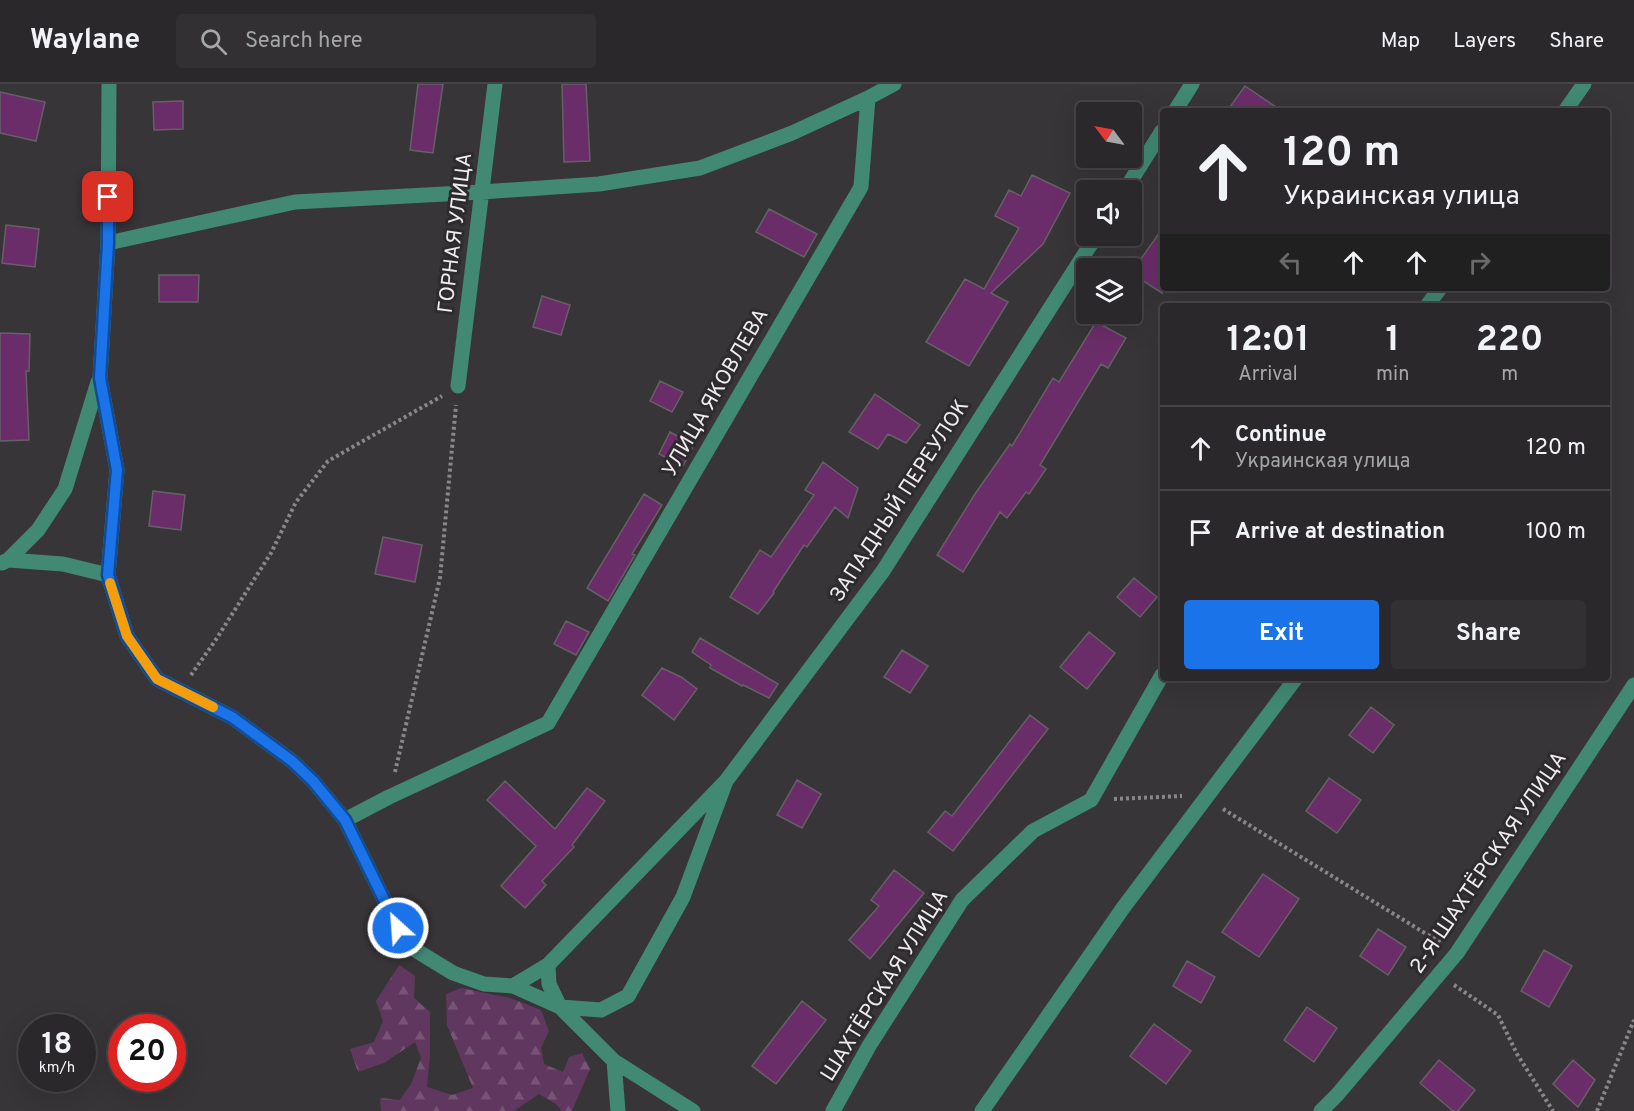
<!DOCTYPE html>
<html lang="en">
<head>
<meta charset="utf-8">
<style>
	:root { --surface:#2a282a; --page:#323032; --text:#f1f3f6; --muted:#a5a6a8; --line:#464447; --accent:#1a73e8 }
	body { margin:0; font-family:Overpass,sans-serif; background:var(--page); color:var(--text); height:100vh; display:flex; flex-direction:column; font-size:22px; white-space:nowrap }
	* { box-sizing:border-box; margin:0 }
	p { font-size:20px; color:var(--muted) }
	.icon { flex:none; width:33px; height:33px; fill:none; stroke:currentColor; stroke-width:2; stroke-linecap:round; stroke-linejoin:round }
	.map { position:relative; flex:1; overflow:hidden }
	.side { position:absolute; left:1160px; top:219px; width:450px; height:378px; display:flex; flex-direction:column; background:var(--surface); border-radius:6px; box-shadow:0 6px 24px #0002,0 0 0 2px var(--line) }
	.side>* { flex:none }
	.hud { position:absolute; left:1160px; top:24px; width:450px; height:183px; border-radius:6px; box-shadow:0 6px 24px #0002,0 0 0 2px var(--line); background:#2a282a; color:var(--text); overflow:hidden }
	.needle { width:39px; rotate:302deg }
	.buttons { position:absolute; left:1076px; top:18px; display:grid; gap:12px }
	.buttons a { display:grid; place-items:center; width:66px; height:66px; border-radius:6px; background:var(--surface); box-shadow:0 6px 24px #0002,0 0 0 2px var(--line); font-size:30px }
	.speed { position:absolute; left:18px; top:930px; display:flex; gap:12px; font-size:30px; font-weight:700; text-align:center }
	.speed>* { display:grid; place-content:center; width:78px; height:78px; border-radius:50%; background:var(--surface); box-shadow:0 6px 24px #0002,0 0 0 2px var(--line); line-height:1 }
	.speed small { font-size:15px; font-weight:400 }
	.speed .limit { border:9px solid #d22; background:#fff; color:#111 }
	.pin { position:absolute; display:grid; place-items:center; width:51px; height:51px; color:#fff; margin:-26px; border-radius:12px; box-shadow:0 3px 9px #0006 }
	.me { position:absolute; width:66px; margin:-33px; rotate:334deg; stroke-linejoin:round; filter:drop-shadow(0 0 4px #0008) }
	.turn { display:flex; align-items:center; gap:21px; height:126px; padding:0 24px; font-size:27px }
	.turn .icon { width:78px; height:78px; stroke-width:2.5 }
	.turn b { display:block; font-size:42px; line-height:51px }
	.lanes { display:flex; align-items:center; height:57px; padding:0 24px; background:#0003; justify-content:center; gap:30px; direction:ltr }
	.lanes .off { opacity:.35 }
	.eta { display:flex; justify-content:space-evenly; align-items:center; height:102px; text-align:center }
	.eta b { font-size:36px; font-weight:700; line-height:42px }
	.cta { display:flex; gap:12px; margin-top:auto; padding:12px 24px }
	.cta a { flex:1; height:69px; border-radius:6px; background:var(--accent); color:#fff; font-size:24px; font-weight:700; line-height:69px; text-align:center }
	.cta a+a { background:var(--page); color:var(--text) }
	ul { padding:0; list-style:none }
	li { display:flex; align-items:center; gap:18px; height:84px; padding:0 24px; border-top:2px solid var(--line) }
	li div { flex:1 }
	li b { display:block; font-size:22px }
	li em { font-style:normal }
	header { display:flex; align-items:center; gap:36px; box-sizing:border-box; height:84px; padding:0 30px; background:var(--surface); border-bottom:2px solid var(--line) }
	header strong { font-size:28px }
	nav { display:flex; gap:33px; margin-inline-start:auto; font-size:21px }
	.search { width:420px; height:54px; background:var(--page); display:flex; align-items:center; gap:15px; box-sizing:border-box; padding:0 21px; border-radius:6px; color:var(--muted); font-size:22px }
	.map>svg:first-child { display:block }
	.forest { fill:url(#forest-firs) }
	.building { fill:#6b2d69; stroke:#646164; stroke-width:1.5 }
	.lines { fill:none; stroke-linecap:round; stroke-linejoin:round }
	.path { stroke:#8a8789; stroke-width:4; stroke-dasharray:3 3; stroke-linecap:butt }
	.minor { stroke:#418972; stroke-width:15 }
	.route-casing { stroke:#114b97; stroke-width:15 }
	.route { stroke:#1a73e8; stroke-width:10 }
	.slow { stroke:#f59e0b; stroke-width:10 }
	.labels { text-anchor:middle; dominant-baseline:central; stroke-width:6; stroke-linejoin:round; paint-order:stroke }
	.street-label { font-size:21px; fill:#efecee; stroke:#2e2b2e }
</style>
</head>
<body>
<header>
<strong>Waylane</strong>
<div class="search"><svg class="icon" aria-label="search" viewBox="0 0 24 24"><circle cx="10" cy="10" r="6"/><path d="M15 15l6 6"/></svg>Search here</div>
<nav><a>Map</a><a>Layers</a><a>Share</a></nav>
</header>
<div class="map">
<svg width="1634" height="1027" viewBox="0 0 1634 1027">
	<defs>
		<pattern id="forest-firs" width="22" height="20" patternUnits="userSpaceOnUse" patternTransform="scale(1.5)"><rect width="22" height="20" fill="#60375e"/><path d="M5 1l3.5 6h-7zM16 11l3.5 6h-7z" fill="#775475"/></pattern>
	</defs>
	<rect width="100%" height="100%" fill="#383538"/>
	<!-- forest -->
	<path class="forest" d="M399,881l16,11 -1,22 16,14v43l-3,32 25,8 21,-7 -26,-63 -1,-31 15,-6 49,10 31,12 8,21 -8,17 3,16 19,8 6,-15 13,-4 8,16 -18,42h-10l-6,-7 -17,-10 -25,17h-133l-1,-13 20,2 11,-16 10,-26 -6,-16 -31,21 -26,9 -8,-23 24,-7 9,-21 -7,-20z"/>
	<!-- building -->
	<path class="building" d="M418,0h25l-10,69 -23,-3z
		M562,0h24l4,77 -26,1z
		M1245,2l37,25h-55z
		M0,8l45,10 -9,39 -36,-8z
		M183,17v28l-29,1 -1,-28z
		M1032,91l38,18 -27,51 -52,49 17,9 -39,64 -43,-24 39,-63 19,10 35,-61 -24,-12 14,-26 12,6z
		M769,125l48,25 -13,23 -48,-25z
		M6,141l33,4 -4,38 -33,-4z
		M1162,145v64l-31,-20z
		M159,191h40l-1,27h-39z
		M542,212l28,9 -9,30 -28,-8z
		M1096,238l30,16 -18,30 -7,-4 -61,101 6,4 -17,25 -3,-2 -19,26 -7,-6 -37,60 -26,-17 38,-61 35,-50 2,2 41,-68 6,4z
		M0,249l30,1 -1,37h-3l3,69 -29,1z
		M660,297l23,11 -11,20 -22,-11z
		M875,310l45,31 -14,18 -18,-9 -10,15 -29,-17z
		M670,348l24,13 -11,21 -24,-12z
		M823,378l35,26 -10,30 -13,-11 -28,40 -3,-2 -31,47 1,1 -16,21 -28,-17 30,-47 11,7 43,-62 -9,-5z
		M153,407l32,4 -4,35 -32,-4z
		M644,410l18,11 -30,49 3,1 -27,46 -21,-13z
		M383,453l39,8 -7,37 -40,-8z
		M1134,494l23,19 -17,20 -23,-20z
		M566,537l23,11 -13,23 -22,-11z
		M1089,548l26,21 -28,36 -27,-22z
		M700,554l78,46 -9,14 -26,-13 -1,1 -32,-18 1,-3 -19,-13z
		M902,566l26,16 -18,27 -26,-16z
		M662,584l19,9 16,12 -23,31 -32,-25z
		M1371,623l23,18 -21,28 -24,-18z
		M1030,631l18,14 -95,122 -25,-19 17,-21 7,5z
		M1329,694l32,22 -24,33 -31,-22z
		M797,696l24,14 -19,34 -25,-13z
		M505,697l50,48 32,-41 18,13 -33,44 2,2 -32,34 4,4 -21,23 -24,-22 35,-40 -49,-46z
		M894,786l30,23 -54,66 -21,-19 30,-34 -8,-6z
		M1263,790l36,25 -40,58 -37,-25z
		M1378,845l28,18 -18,28 -28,-19z
		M1544,866l28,16 -23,41 -28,-16z
		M1187,877l28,16 -14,26 -28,-17z
		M802,917l24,19 -50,64 -24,-18z
		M1307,923l30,21 -23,34 -30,-22z
		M1154,940l37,27 -25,33 -36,-28z
		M1439,976l36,30 -17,21h-5l-33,-28z
		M1573,976l22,20 -17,27 -25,-23z"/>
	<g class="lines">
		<!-- path -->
		<path class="path" d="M191,591l24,-34 56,-88 25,-51 32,-41 114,-65
			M395,688l45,-194 16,-173
			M1114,715l68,-3
			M1223,725l218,134
			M1454,901l44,30 19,39 36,57
			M1597,1027l37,-91"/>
		<!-- minor -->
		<path class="minor" d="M109,0l-1,159 -8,135 17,92 -9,105 19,61 30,43 75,38 60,44 21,20 32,39 53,108 19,23 36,22 31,11 29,2 47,21 54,54 4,50
			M1175,27l17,-27
			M1565,27l19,-27
			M1125,106l37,-59
			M108,159l187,-41 187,-10 117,-8 101,-16 92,-35 76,-35
			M1427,222l13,-18
			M458,302l37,-302
			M8,476l30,-30 27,-41 33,-107
			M2,479l6,-3 55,4 45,11
			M726,697l-43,116 -55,99 -27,14 -41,-3 -11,-23 -1,-19 178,-184 157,-210 213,-335
			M345,736l44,-23 159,-74 313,-536 7,-89 26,-14
			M513,902l35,-21
			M614,977l79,50
			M833,1027l36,-65 93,-146 71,-69 58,-31 71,-125
			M982,1027l141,-203 173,-230
			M1321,1027l16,-16 120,-142 177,-268"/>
	</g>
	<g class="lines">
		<defs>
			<path id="route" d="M108,113v46l-8,135 17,92 -9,105 19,61 30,43 75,38 60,44 21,20 32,39 53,108"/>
		</defs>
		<!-- route casing -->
		<use href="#route" class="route-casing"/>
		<!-- route -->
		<use href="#route" class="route"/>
		<!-- slow -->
		<path class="slow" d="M110,499l17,53 30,43 56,28"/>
	</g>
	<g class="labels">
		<!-- street labels -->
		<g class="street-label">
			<text transform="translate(456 149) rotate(-83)">ГОРНАЯ УЛИЦА</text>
			<text transform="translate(716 309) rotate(-60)">УЛИЦА ЯКОВЛЕВА</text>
			<text transform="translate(900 417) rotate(-57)">ЗАПАДНЫЙ ПЕРЕУЛОК</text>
			<text transform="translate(1489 779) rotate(-56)">2-Я ШАХТЁРСКАЯ УЛИЦА</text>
			<text transform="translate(885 902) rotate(-58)">ШАХТЁРСКАЯ УЛИЦА</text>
		</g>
	</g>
</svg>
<div class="buttons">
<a><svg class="needle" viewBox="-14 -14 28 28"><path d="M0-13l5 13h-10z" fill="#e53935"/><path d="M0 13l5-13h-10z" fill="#a5a6a8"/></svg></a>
<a><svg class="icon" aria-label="sound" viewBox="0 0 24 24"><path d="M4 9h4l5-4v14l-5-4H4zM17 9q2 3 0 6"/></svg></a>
<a><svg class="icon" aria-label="layers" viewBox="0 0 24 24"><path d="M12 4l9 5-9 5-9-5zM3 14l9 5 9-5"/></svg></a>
</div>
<div class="speed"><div>18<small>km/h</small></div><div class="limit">20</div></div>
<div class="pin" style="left:108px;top:113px;background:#d93025"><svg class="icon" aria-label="arrive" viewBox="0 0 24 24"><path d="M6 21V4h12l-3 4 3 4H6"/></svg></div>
<svg class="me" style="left:398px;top:844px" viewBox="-20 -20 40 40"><circle r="17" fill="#1a73e8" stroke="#fff" stroke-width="3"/><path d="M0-11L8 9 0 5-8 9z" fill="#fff"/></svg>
<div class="hud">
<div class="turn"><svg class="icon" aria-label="ahead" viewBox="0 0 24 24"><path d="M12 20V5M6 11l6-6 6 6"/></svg><div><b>120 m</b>Украинская улица</div></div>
<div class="lanes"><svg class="icon off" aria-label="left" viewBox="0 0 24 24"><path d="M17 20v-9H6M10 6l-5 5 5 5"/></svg><svg class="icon" aria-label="ahead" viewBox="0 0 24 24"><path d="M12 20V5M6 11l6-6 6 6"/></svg><svg class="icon" aria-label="ahead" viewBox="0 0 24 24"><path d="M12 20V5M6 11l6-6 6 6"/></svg><svg class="icon off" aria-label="right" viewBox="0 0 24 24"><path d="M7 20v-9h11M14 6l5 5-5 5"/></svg></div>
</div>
<section class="side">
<div class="eta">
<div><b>12:01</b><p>Arrival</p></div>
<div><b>1</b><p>min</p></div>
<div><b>220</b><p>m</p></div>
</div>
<ul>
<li><svg class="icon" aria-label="ahead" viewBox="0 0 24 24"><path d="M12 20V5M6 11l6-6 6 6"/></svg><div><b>Continue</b><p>Украинская улица</p></div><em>120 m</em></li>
<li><svg class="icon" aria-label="arrive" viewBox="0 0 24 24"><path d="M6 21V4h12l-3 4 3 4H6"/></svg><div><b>Arrive at destination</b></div><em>100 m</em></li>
</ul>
<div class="cta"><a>Exit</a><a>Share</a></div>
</section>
</div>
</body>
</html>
